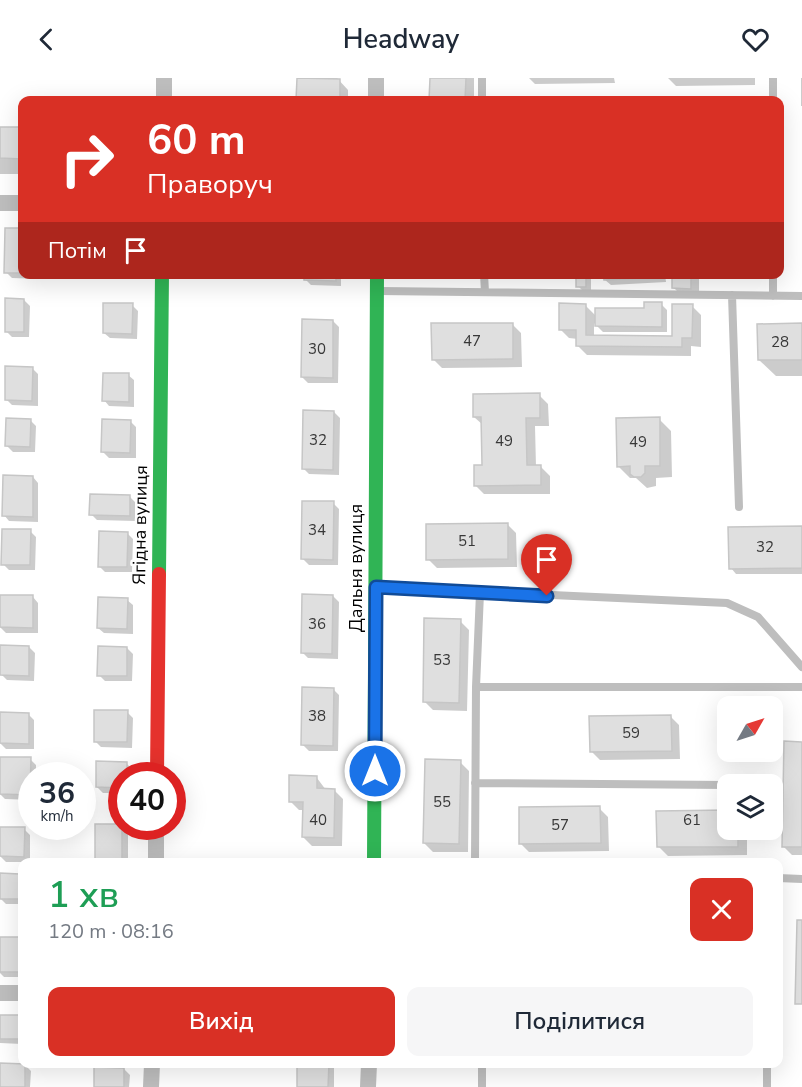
<!DOCTYPE html>
<html lang="uk">
<head>
<meta charset="utf-8">
<style>
	:root { --surface:#fff; --page:#f6f6f7; --text:#1f2937; --muted:#747a83; --accent:#d93025 }
	body { margin:0; font-family:"Nunito Sans",sans-serif; background:var(--page); color:var(--text); height:100vh; display:flex; flex-direction:column; font-size:22px; white-space:nowrap }
	* { box-sizing:border-box; margin:0 }
	p { font-size:20px; color:var(--muted) }
	.icon { flex:none; width:33px; height:33px; fill:none; stroke:currentColor; stroke-width:2; stroke-linecap:round; stroke-linejoin:round }
	.map { position:relative; flex:1; overflow:hidden }
	.drawer { position:absolute; left:18px; top:780px; width:765px; height:210px; display:flex; flex-direction:column; background:var(--surface); border-radius:12px; box-shadow:0 6px 24px #0002 }
	.drawer>* { flex:none }
	.guide { position:absolute; left:18px; top:18px; width:766px; height:183px; border-radius:12px; box-shadow:0 6px 24px #0002; background:#d93025; color:#fff; overflow:hidden }
	.needle { width:39px; rotate:51deg }
	.controls { position:absolute; left:717px; top:618px; display:grid; gap:12px }
	.controls a { display:grid; place-items:center; width:66px; height:66px; border-radius:12px; background:var(--surface); box-shadow:0 6px 24px #0002; font-size:30px }
	.speed { position:absolute; left:18px; top:684px; display:flex; gap:12px; font-size:30px; font-weight:700; text-align:center }
	.speed>* { display:grid; place-content:center; width:78px; height:78px; border-radius:50%; background:var(--surface); box-shadow:0 6px 24px #0002; line-height:1 }
	.speed small { font-size:15px; font-weight:400 }
	.speed .limit { border:9px solid #d22; background:#fff; color:#111 }
	.pin { position:absolute; display:grid; place-items:center; width:51px; height:51px; color:#fff; margin:-62px -26px; border-radius:50% 50% 50% 0; rotate:-45deg; box-shadow:0 0 6px #0007 }
	.pin .icon { rotate:45deg }
	.me { position:absolute; width:66px; margin:-33px; rotate:0deg; stroke-linejoin:round; filter:drop-shadow(0 0 4px #0008) }
	.turn { display:flex; align-items:center; gap:21px; height:126px; padding:0 30px; font-size:27px }
	.turn .icon { width:78px; height:78px; stroke-width:2.5 }
	.turn b { display:block; font-size:42px; line-height:51px }
	.then { display:flex; align-items:center; height:57px; padding:0 30px; background:#0003; gap:12px; font-size:22px }
	.round { display:grid; place-items:center; flex:none; width:63px; height:63px; border-radius:12px; background:var(--page) }
	.summary { display:flex; align-items:center; justify-content:space-between; height:102px; padding:0 30px }
	h1 { font-size:36px; font-weight:600; line-height:45px; color:#1e9e55 }
	.button { display:flex; gap:12px; margin-top:auto; padding:12px 30px }
	.button a { flex:1; height:69px; border-radius:12px; background:var(--accent); color:#fff; font-size:24px; font-weight:600; line-height:69px; text-align:center }
	.button a+a { background:var(--page); color:var(--text) }
	header { display:flex; justify-content:space-between; align-items:center; height:78px; padding:0 30px; background:var(--surface); font-size:27px; font-weight:600 }
	.map>svg:first-child { display:block }
	.shadow { fill:#0003 }
	.building { fill:#dfdfdf; stroke:#c6c6c6; stroke-width:1.5 }
	.lines { fill:none; stroke-linecap:round; stroke-linejoin:round }
	.lane { stroke:#bebebe; stroke-width:8 }
	.street { stroke:#bebebe; stroke-width:16 }
	.fast { stroke:#30b455; stroke-width:14 }
	.jam { stroke:#e5322d; stroke-width:14 }
	.route-casing { stroke:#114b97; stroke-width:15 }
	.route { stroke:#1a73e8; stroke-width:10 }
	.labels { text-anchor:middle; dominant-baseline:central; stroke-width:5; stroke-linejoin:round; paint-order:stroke }
	.number-label { font-size:15px; fill:#383838 }
	.street-label { font-size:18px; fill:#000; stroke:#fff }
</style>
</head>
<body>
<header><svg class="icon" aria-label="back" viewBox="0 0 24 24"><path d="M15 5l-7 7 7 7"/></svg>Headway<svg class="icon" aria-label="heart" viewBox="0 0 24 24"><path d="M12 20l-8-8c-3-5 5-10 8-4 3-6 11-1 8 4z"/></svg></header>
<div class="map">
<svg width="802" height="1009" viewBox="0 0 802 1009">
	<rect width="100%" height="100%" fill="#fff"/>
	<!-- shadow -->
	<path class="shadow" d="M298,0h39l11,12v10h-50z
		M431,0h43v22h-44z
		M529,0h85l1,5 -80,1z
		M668,0h87v7l-79,1z
		M801,0h1v28h-1z
		M0,50l22,1v45h-22z
		M7,151l15,1v44h19v5l-29,-1 -6,-6z
		M305,196h36v12l-30,-1 -6,-6z
		M591,196v18h-7l-6,-6v-5l-9,-6z
		M605,196h60l1,8 -55,3 -6,-5z
		M674,196h25v23h-16l-9,-9z
		M24,222l6,6 -1,31h-17l-6,-6z
		M661,226l6,6v22h-64l-9,-9v14l79,1 19,-32 9,9v32l-10,-1v10l-104,-1 -9,-9v-7l-9,-1 -9,-9 25,-24 12,12 48,-7z
		M132,227l6,6 -1,28 -27,-1 -6,-5z
		M333,243l6,6 -1,56h-30l-6,-6z
		M512,246l9,9 1,34 -80,1 -9,-9z
		M802,247v51h-26l-17,-16z
		M32,290l6,6v32l-26,-1 -6,-6z
		M128,297l6,5v27l-25,-1 -5,-6z
		M539,317l9,9 1,22h-14l1,41h5l9,9v18h-66l-9,-9 8,-19v-41l-9,-8z
		M334,334l6,6 -1,57 -30,-1 -6,-6z
		M659,341l12,12 1,46 -16,1v8l-9,2 -11,-10h-6l-12,-12z
		M30,342l6,6 -1,26h-22l-6,-6z
		M130,343l6,6v31h-27l-6,-6z
		M33,399l5,6v39l-29,-1 -5,-6z
		M129,418l6,6v19l-38,-1 -6,-6z
		M333,425l6,6 -1,56h-29l-6,-6z
		M507,446l9,9 1,34 -80,1 -9,-9z
		M802,449v47h-66l-5,-6z
		M30,453l6,6 -1,33h-26l-6,-6z
		M127,455l6,6 -1,33h-27l-6,-6z
		M333,518l6,6 -1,57 -30,-1 -6,-6z
		M33,519l5,6v30h-32l-6,-6z
		M127,522l6,5v29l-29,-1 -6,-5z
		M460,543l9,9 -2,81 -34,-1 -9,-9z
		M29,569l6,6 -1,28 -27,-1 -6,-6z
		M127,570l6,6 -1,27h-27l-6,-6z
		M333,611l6,6 -1,56h-29l-6,-6z
		M127,634l6,6 -1,30 -31,-1 -6,-6z
		M28,636l6,6v29h-28l-6,-6z
		M670,638l9,9 1,34 -80,1 -9,-9z
		M802,665v112h-10l-9,-9z
		M0,680l30,1 6,6v11h-4v24l-27,-1 -5,-5z
		M460,684l9,9 -1,81h-35l-9,-9z
		M126,685l6,6v7h-10v17h-19l-6,-6z
		M317,700l9,12h8l9,9 -1,47h-30l-9,-9 1,-27h-5l-9,-9z
		M599,730l9,9 1,34 -80,1 -9,-9z
		M122,748l6,6v30h-28l-4,-3z
		M24,751l6,6v27h-24l-6,-6z
		M728,752h19v25l-79,1 -9,-9z
		M19,797l3,4v25h-16l-6,-6z
		M0,860l22,1v38h-18l-4,-4z
		M0,938l22,1v27l-22,-1z
		M299,986h32l3,3v20h-36z
		M0,987h25l6,6 -1,16h-30z
		M124,991l6,6 -1,12h-34z"/>
	<!-- building -->
	<path class="building" d="M297,0l43,1v21h-44z
		M430,0h36l-1,22h-36z
		M0,49h22v32l-22,-1z
		M5,150h17v45h-18z
		M304,196h32v7l-32,-1z
		M567,196h19v13h-10v-11z
		M603,196h57v3l-56,3z
		M672,196h19v15l-19,-1z
		M5,220l19,1v33h-19z
		M644,224h18v25l-67,-1v-18h49z
		M103,225h30l-1,31 -29,-1z
		M559,225l27,1v31l86,1v-32h21l-1,34h-10v9l-106,-1v-16h-17z
		M302,241l31,1v58l-32,-1z
		M431,245h82v36l-81,1z
		M802,245v37h-44l-1,-36z
		M5,288l28,1 -1,34 -27,-1z
		M103,295h26v29l-27,-1z
		M540,315v25h-14l1,47h14v20l-67,1v-21h8l-1,-48h-8v-23z
		M303,332l31,1 -1,59 -31,-1z
		M660,339v49h-15v7l-4,4h-7l-4,-3v-8l-13,1 -1,-49z
		M6,340l25,1 -1,28 -25,-1z
		M102,341l29,1 -1,33 -29,-1z
		M3,397l30,1v41l-31,-1z
		M90,416l40,1v21l-41,-1z
		M302,423h32l-1,59 -32,-1z
		M508,445v36l-82,1v-36z
		M802,448v42l-73,1 -1,-42z
		M2,451h29l-1,36h-29z
		M99,453l29,1 -1,35h-29z
		M302,516l31,1 -1,59 -31,-1z
		M0,517h33v33l-33,-1z
		M98,519l30,1 -1,31 -30,-1z
		M424,540l37,1 -2,84 -36,-1z
		M0,567l29,1v30l-29,-1z
		M98,568l29,1v29h-30z
		M302,609l32,1 -1,58 -32,-1z
		M94,632h34l-1,32h-33z
		M0,634l29,1v31l-29,-1z
		M671,637l1,36 -82,1 -1,-36z
		M721,644h7v26h-6z
		M784,663l18,1v105h-20z
		M0,679h31l-1,38 -30,-1z
		M425,681l36,1 -2,84 -36,-1z
		M96,683l31,1v14h-5v12l-26,-1z
		M289,697l28,1v12l18,1 -1,49 -32,-1 1,-35h-14z
		M600,728l1,37 -82,1v-37z
		M728,732v20h10v17h-81l-1,-36z
		M95,746h27v36l-27,-1z
		M0,749h25l-1,30 -24,-1z
		M0,795l19,1v25h-19z
		M797,842h5v84h-7z
		M0,859h22v35h-22z
		M0,937h22v24h-22z
		M0,985l25,1v23h-25z
		M297,986h32l-1,23h-31z
		M94,989l30,1v19h-30z"/>
	<g class="lines">
		<!-- lane -->
		<path class="lane" d="M482,0v22
			M773,0v22
			M484,196l1,18
			M379,213l423,5
			M732,217l7,212
			M773,218v-22
			M376,509l351,16 31,14 44,50
			M480,515l-4,94h326
			M475,705l253,2
			M475,784l1,-175
			M778,800l24,1
			M482,1009v-23
			M767,1009v-23"/>
		<!-- street -->
		<path class="street" d="M376,0v22
			M164,22v-22
			M0,125h22
			M156,784v-36
			M0,915h22
			M151,1009l1,-23
			M368,1009l1,-23"/>
		<!-- fast -->
		<path class="fast" d="M159,496l3,-300
			M374,784l3,-588"/>
		<!-- jam -->
		<path class="jam" d="M157,698l2,-202"/>
	</g>
	<g class="lines">
		<defs>
			<path id="route" d="M375,693l1,-184 171,9"/>
		</defs>
		<!-- route casing -->
		<use href="#route" class="route-casing"/>
		<!-- route -->
		<use href="#route" class="route"/>
	</g>
	<g class="labels">
		<!-- number labels -->
		<g class="number-label">
			<text x="472" y="263">47</text>
			<text x="780" y="264">28</text>
			<text x="317" y="271">30</text>
			<text x="318" y="362">32</text>
			<text x="504" y="363">49</text>
			<text x="638" y="364">49</text>
			<text x="317" y="452">34</text>
			<text x="467" y="463">51</text>
			<text x="765" y="469">32</text>
			<text x="317" y="546">36</text>
			<text x="442" y="582">53</text>
			<text x="317" y="638">38</text>
			<text x="631" y="655">59</text>
			<text x="442" y="724">55</text>
			<text x="318" y="742">40</text>
			<text x="692" y="742">61</text>
			<text x="560" y="747">57</text>
		</g>
		<!-- street labels -->
		<g class="street-label">
			<text transform="translate(140 447) rotate(-89)">Ягідна вулиця</text>
			<text transform="translate(356 490) rotate(-90)">Дальня вулиця</text>
		</g>
	</g>
</svg>
<div class="controls">
<a><svg class="needle" viewBox="-14 -14 28 28"><path d="M0-13l5 13h-10z" fill="#e53935"/><path d="M0 13l5-13h-10z" fill="#747a83"/></svg></a>
<a><svg class="icon" aria-label="layers" viewBox="0 0 24 24"><path d="M12 4l9 5-9 5-9-5zM3 14l9 5 9-5"/></svg></a>
</div>
<div class="speed"><div>36<small>km/h</small></div><div class="limit">40</div></div>
<div class="pin" style="left:547px;top:518px;background:#d93025"><svg class="icon" aria-label="arrive" viewBox="0 0 24 24"><path d="M6 21V4h12l-3 4 3 4H6"/></svg></div>
<svg class="me" style="left:375px;top:693px" viewBox="-20 -20 40 40"><circle r="17" fill="#1a73e8" stroke="#fff" stroke-width="3"/><path d="M0-11L8 9 0 5-8 9z" fill="#fff"/></svg>
<div class="guide">
<div class="turn"><svg class="icon" aria-label="right" viewBox="0 0 24 24"><path d="M7 20v-9h11M14 6l5 5-5 5"/></svg><div><b>60 m</b>Праворуч</div></div>
<div class="then">Потім<svg class="icon" aria-label="arrive" viewBox="0 0 24 24"><path d="M6 21V4h12l-3 4 3 4H6"/></svg></div>
</div>
<section class="drawer">
<div class="summary"><div><h1>1 хв</h1><p>120 m · 08:16</p></div><a class="round" style="background:#d93025;color:#fff"><svg class="icon" aria-label="close" viewBox="0 0 24 24"><path d="M6 6l12 12M18 6L6 18"/></svg></a></div>
<div class="button"><a>Вихід</a><a>Поділитися</a></div>
</section>
</div>
</body>
</html>
